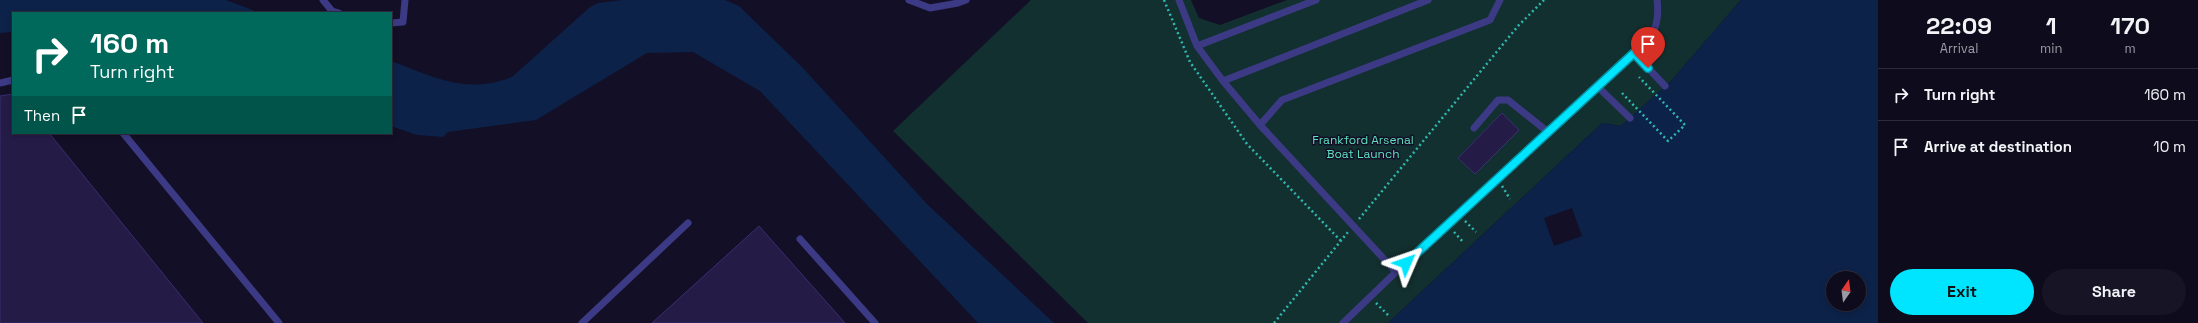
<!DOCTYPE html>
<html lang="en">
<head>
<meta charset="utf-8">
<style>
	:root { --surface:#0e0b1c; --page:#171425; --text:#f1f3f6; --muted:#9b9ba3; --line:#2e2b3b; --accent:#00e5ff }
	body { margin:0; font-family:"Space Grotesk",sans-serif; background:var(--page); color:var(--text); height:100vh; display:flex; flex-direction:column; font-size:15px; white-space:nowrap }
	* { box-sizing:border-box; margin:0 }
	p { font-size:13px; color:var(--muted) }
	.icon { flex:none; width:22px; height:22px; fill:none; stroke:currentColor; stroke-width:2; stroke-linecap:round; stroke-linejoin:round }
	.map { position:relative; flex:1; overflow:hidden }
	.panel { display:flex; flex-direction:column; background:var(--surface); width:320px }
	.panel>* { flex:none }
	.top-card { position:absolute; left:12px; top:12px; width:380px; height:122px; border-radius:0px; box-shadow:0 2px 6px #0003,0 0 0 1px var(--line); background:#00695c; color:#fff; overflow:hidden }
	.needle { width:26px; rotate:14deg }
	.fabs { position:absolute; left:1826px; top:271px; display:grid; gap:8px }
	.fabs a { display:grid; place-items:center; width:40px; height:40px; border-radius:50%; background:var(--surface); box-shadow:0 2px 6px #0003,0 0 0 1px var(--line); font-size:20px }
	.pin { position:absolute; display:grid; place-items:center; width:34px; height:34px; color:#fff; margin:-41px -17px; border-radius:50% 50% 50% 0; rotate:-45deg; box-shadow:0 0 4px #0007 }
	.pin .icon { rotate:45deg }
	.me { position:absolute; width:44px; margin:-22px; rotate:47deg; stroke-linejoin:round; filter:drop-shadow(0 0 3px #0008) }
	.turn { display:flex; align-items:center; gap:14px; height:84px; padding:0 12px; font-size:18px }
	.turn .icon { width:52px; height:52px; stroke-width:2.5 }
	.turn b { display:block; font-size:28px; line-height:34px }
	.then { display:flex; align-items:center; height:38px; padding:0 12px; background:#0003; gap:8px; font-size:15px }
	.eta { display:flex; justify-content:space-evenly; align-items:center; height:68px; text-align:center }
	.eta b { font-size:24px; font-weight:700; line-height:28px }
	.action { display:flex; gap:8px; margin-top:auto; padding:8px 12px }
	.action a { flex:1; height:46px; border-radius:24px; background:var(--accent); color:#111; font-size:16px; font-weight:700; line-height:46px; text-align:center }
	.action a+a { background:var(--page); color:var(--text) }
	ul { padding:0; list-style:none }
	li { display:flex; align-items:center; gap:12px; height:52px; padding:0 12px; border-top:1px solid var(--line) }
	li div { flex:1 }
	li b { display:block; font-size:15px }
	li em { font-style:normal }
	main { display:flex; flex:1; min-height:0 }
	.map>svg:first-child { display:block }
	.green { fill:#12302f }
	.water { fill:#0c2248; fill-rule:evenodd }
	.pier { fill:#130f26 }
	.building { fill:#241b47; stroke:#3b2d73 }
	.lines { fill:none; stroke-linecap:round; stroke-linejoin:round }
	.path { stroke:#2fb8b0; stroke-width:2.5; stroke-dasharray:2 3; stroke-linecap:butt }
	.lane { stroke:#3d3a85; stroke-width:7 }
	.route-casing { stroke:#0095a6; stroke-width:10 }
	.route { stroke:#00e5ff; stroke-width:7 }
	.labels { text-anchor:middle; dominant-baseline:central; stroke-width:3; stroke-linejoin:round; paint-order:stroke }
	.park-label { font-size:12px; fill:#5fe0c0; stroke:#130f26 }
</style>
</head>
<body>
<main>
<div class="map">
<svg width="1878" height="323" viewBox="0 0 1878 323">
	<rect width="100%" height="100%" fill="#130f26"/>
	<!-- green -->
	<path class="green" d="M1031,0h160l8,18 21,7 67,-25h454l-70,81 -50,45 -19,-3 -214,200h-300l-195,-192z"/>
	<!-- water -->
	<path class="water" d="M0,0h226l35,13h-248v19l-13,1z
		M622,0h103l14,6 63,61 125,137 127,119h-76l-218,-232 -67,-39 -46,1 -111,67 -88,12 -5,5 -26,-2 -26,-9v-65c44,16 74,34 121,16l78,-70 8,-4z
		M1741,0h137v323h-490l214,-200 19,3 50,-45zM1833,278h26v26h-26z"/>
	<!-- pier -->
	<path class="pier" d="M1572,208l10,28 -28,10 -10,-28z"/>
	<!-- building -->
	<path class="building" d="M13,94v39h36l154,190h-203v-227z
		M1502,113l17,17 -44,44 -17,-16z
		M759,226l86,97h-193z"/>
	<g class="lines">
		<!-- path -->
		<path class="path" d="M1164,0l26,62 57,82 94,97
			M1622,93l46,48 17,-16 -46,-48
			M1502,186l8,13
			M1359,219l159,-193 26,-26
			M1465,221l11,11
			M1454,232l10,11
			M1376,303l12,12
			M1274,323l74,-91"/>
		<!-- lane -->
		<path class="lane" d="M323,0l9,11 7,2
			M909,0l21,8 28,-5 8,-3
			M1179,0l18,46 26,35 37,44 136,147 -53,51
			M391,23l12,-1 2,-22
			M1197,46l119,-46
			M1634,53l31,33
			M1223,81l205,-81
			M0,83l13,-3
			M1598,87l32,31
			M1260,125l22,-25 208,-80 10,-20
			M1474,128l24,-28h10l40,32
			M123,133l156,190
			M800,239l75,84
			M1396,272l255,-234c6,-14 8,-23 6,-38
			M582,323l106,-100"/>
	</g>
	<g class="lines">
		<defs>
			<path id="route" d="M1406,263l228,-210 14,15"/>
		</defs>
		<!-- route casing -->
		<use href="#route" class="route-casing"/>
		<!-- route -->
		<use href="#route" class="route"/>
	</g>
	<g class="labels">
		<!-- park labels -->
		<g class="park-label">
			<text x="1363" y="140">Frankford Arsenal<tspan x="1363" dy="14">Boat Launch</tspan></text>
		</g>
	</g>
</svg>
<div class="fabs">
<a><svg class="needle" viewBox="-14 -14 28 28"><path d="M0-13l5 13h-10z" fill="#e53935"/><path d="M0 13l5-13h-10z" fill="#9b9ba3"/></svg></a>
</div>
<div class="pin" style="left:1648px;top:68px;background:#d93025"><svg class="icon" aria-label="arrive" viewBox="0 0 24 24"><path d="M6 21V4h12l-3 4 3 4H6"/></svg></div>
<svg class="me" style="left:1406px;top:263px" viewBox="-20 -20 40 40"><path d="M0-17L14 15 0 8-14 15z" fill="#00e5ff" stroke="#fff" stroke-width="4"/></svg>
<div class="top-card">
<div class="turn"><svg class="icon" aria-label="right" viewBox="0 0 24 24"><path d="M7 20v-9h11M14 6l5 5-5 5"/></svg><div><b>160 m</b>Turn right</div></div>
<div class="then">Then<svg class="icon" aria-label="arrive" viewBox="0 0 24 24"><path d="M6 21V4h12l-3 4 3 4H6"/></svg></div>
</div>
</div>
<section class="panel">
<div class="eta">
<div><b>22:09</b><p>Arrival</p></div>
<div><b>1</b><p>min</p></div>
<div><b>170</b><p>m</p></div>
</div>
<ul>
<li><svg class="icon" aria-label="right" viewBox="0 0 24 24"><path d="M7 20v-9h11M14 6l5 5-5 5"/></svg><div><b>Turn right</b></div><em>160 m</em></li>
<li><svg class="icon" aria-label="arrive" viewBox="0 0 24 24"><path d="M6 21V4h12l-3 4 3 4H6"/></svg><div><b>Arrive at destination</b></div><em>10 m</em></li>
</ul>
<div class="action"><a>Exit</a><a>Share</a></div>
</section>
</main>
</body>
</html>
